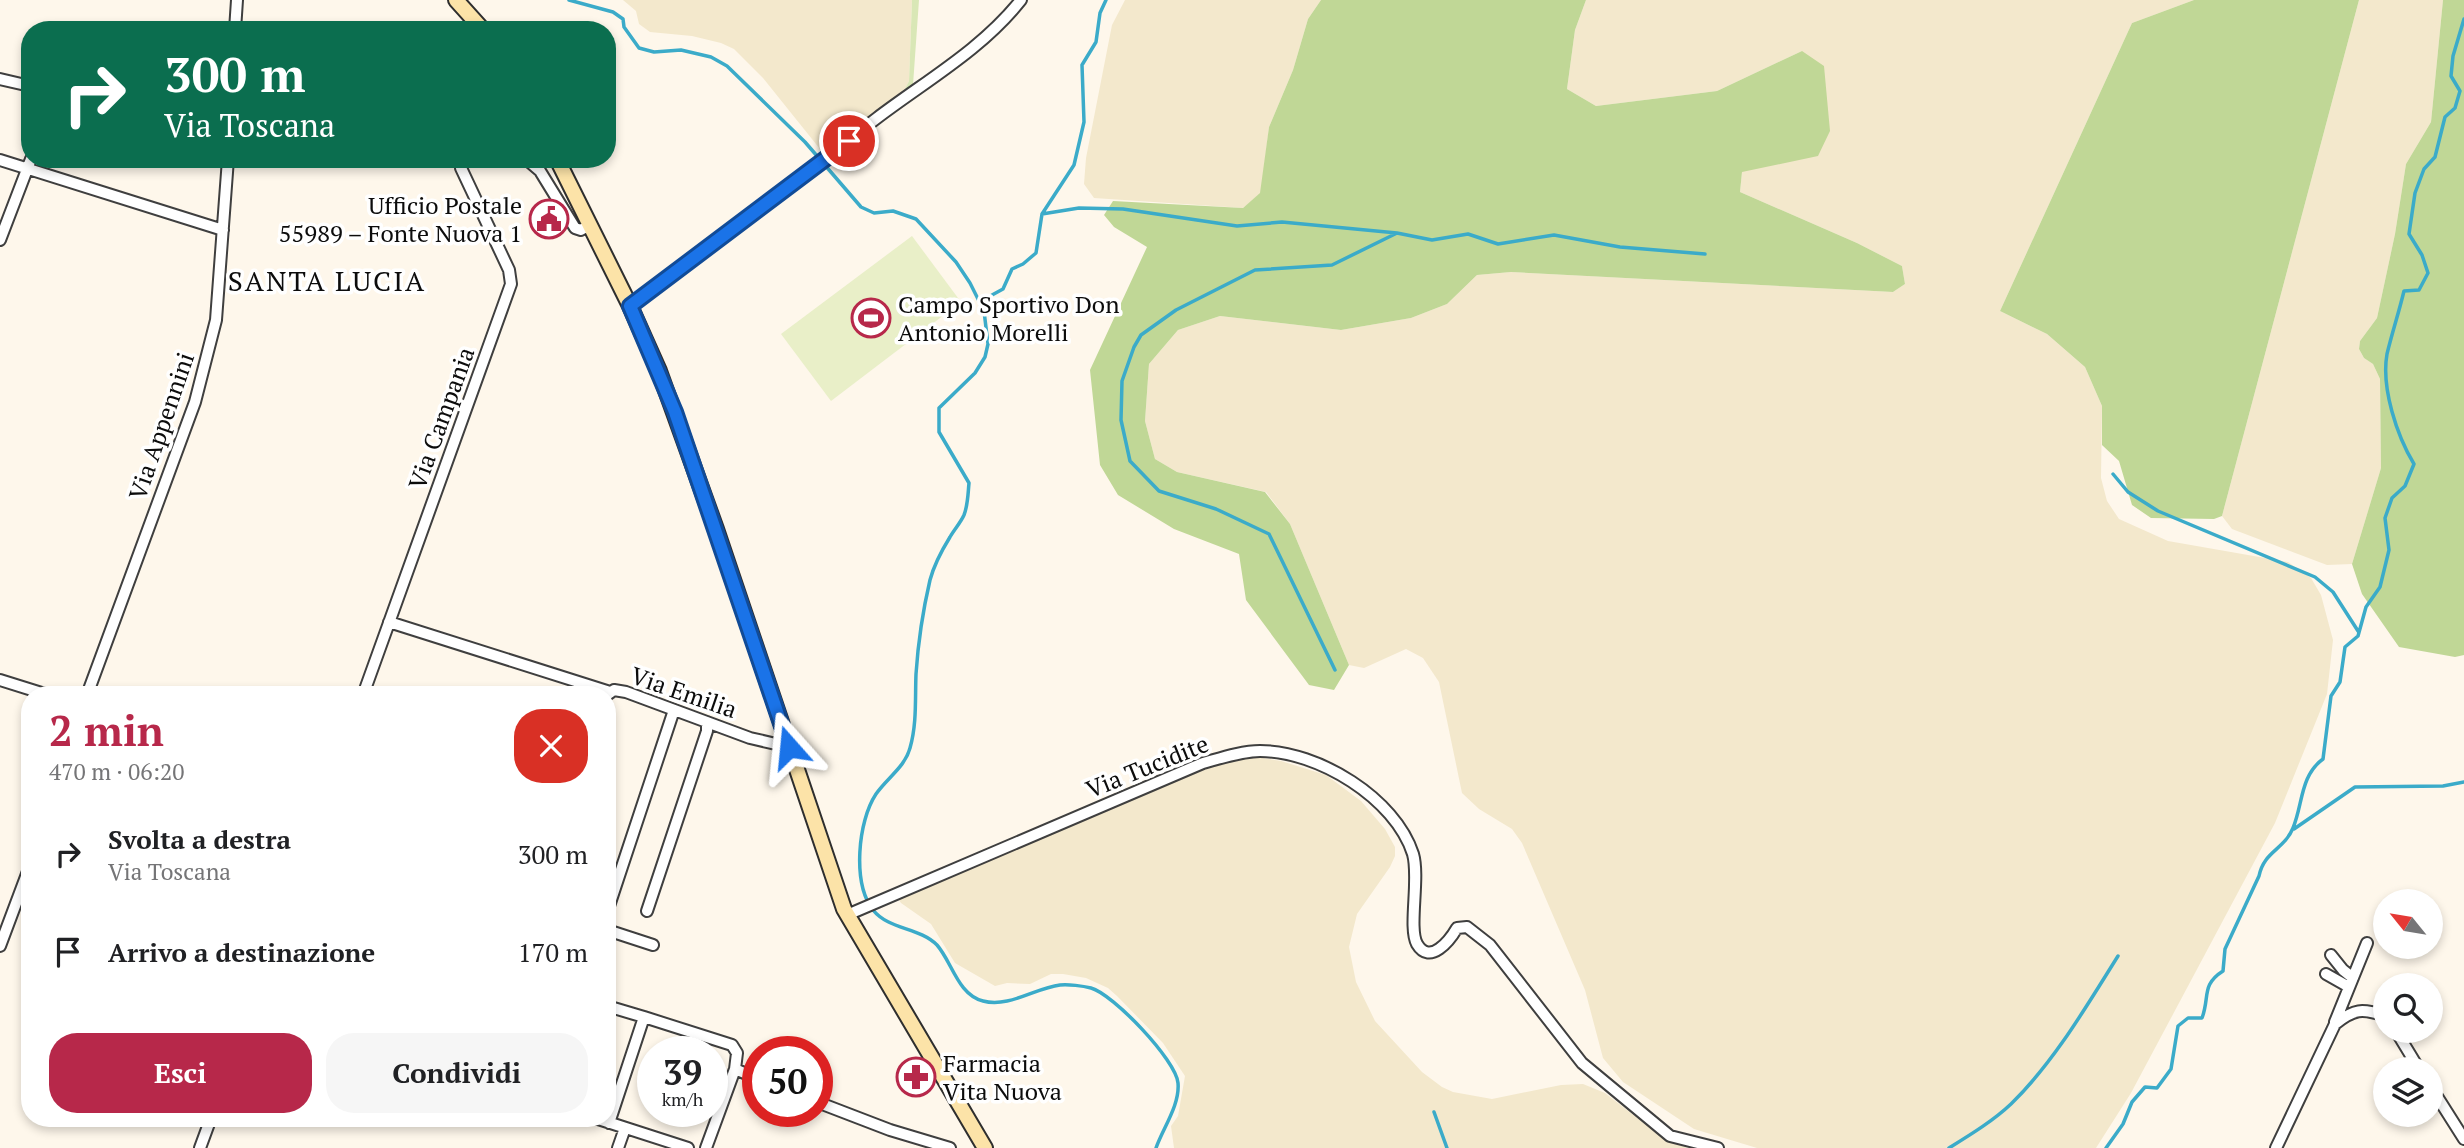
<!DOCTYPE html>
<html lang="it">
<head>
<meta charset="utf-8">
<style>
	:root { --surface:#fff; --page:#f6f6f6; --text:#202124; --muted:#757577; --accent:#b7284a }
	body { margin:0; font-family:"PT Serif",serif; background:var(--page); color:var(--text); height:100vh; display:flex; flex-direction:column; font-size:26px; white-space:nowrap }
	* { box-sizing:border-box; margin:0 }
	p { font-size:23px; color:var(--muted) }
	.icon { flex:none; width:38px; height:38px; fill:none; stroke:currentColor; stroke-width:2; stroke-linecap:round; stroke-linejoin:round }
	.map { position:relative; flex:1; overflow:hidden }
	.panel { position:absolute; left:21px; top:686px; width:595px; height:441px; display:flex; flex-direction:column; background:var(--surface); border-radius:28px; box-shadow:0 4px 10px #0003 }
	.panel>* { flex:none }
	.guide { position:absolute; left:21px; top:21px; width:595px; height:147px; border-radius:28px; box-shadow:0 4px 10px #0003; background:#0b6e4f; color:#fff; overflow:hidden }
	.needle { width:46px; rotate:300deg }
	.controls { position:absolute; left:2373px; top:889px; display:grid; gap:14px }
	.controls a { display:grid; place-items:center; width:70px; height:70px; border-radius:50%; background:var(--surface); box-shadow:0 4px 10px #0003; font-size:35px }
	.speed { position:absolute; left:637px; top:1036px; display:flex; gap:14px; font-size:35px; font-weight:700; text-align:center }
	.speed>* { display:grid; place-content:center; width:91px; height:91px; border-radius:50%; background:var(--surface); box-shadow:0 4px 10px #0003; line-height:1 }
	.speed small { font-size:18px; font-weight:400 }
	.speed .limit { border:10px solid #d22; background:#fff; color:#111 }
	.pin { position:absolute; display:grid; place-items:center; width:60px; height:60px; color:#fff; margin:-30px; border:4px solid #fff; border-radius:50%; box-shadow:0 2px 7px #0007 }
	.me { position:absolute; width:77px; margin:-38px; rotate:342deg; stroke-linejoin:round; filter:drop-shadow(0 0 5px #0008) }
	.turn { display:flex; align-items:center; gap:24px; height:147px; padding:0 28px; font-size:32px }
	.turn .icon { width:91px; height:91px; stroke-width:2.5 }
	.turn b { display:block; font-size:49px; line-height:60px }
	.round { display:grid; place-items:center; flex:none; width:74px; height:74px; border-radius:28px; background:var(--page) }
	.head { display:flex; align-items:center; justify-content:space-between; height:119px; padding:0 28px }
	h1 { font-size:42px; font-weight:600; line-height:52px; color:var(--accent) }
	.button { display:flex; gap:14px; margin-top:auto; padding:14px 28px }
	.button a { flex:1; height:80px; border-radius:28px; background:var(--accent); color:#fff; font-size:28px; font-weight:600; line-height:80px; text-align:center }
	.button a+a { background:var(--page); color:var(--text) }
	ul { padding:0; list-style:none }
	li { display:flex; align-items:center; gap:21px; height:98px; padding:0 28px }
	li div { flex:1 }
	li b { display:block; font-size:26px }
	li em { font-style:normal }
	.map>svg:first-child { display:block }
	.farmland { fill:#f3e8cc }
	.green { fill:#d9e7b6 }
	.forest { fill:#c0d796 }
	.pitch { fill:#e9efc8 }
	.lines { fill:none; stroke-linecap:round; stroke-linejoin:round }
	.stream { stroke:#3babc9; stroke-width:3.5 }
	.minor-casing { stroke:#3f3f3f; stroke-width:14 }
	.secondary-casing { stroke:#2e2e2e; stroke-width:18 }
	.minor { stroke:#fff; stroke-width:10 }
	.secondary { stroke:#fce3a8; stroke-width:14 }
	.route-casing { stroke:#114b97; stroke-width:18 }
	.route { stroke:#1a73e8; stroke-width:12 }
	.labels { text-anchor:middle; dominant-baseline:central; stroke-width:7; stroke-linejoin:round; paint-order:stroke }
	.poi-label { font-size:24px; fill:#0c0c0c; stroke:#fff; text-anchor:start }
	.street-label { font-size:24px; fill:#0c0c0c; stroke:#fff }
	.quarter-label { font-size:28px; letter-spacing:2px; fill:#0c0c0c; stroke:#fff }
</style>
</head>
<body>
<div class="map">
<svg width="2464" height="1148" viewBox="0 0 2464 1148">
	<rect width="100%" height="100%" fill="#fef7eb"/>
	<!-- farmland -->
	<path class="farmland" d="M623,0h289l-3,81 -6,12 -79,61 -61,-76 -29,-29 -13,-6 -29,-7 -42,-4 -11,-8 -3,-13z
		M1125,0h196l-13,19 -15,51 -24,57 -8,66 -18,15 -149,-10 -10,-14 2,-26 26,-133z
		M1586,0h608l-62,23 -132,288 47,23 38,33 17,39 -1,72 6,23 12,18 49,22 120,21 23,16 10,17 12,45 -6,54 -52,129 -144,270 -35,55h-339l-63,-19 -71,-47 -20,-24 -18,-68 -63,-147 -10,-14 -33,-20 -17,-16 -23,-111 -16,-24 -17,-9 -42,19 -15,-3 -59,-141 -24,-32 -89,-20 -22,-13 -10,-38 4,-57 29,-34 42,-14 121,14 70,-12 36,-14 30,-29 34,-3 382,20 12,-8 -3,-18 -45,-23 -117,-51 2,-20 60,-121 -85,40 -121,15 -29,-17 8,-59z
		M2359,0h84l-12,122 -25,42 -11,70 -18,84 -17,23 -1,8 5,9 9,6 7,15 1,89 -29,96 -25,1 -95,-36 -10,-13z
		M1251,756l30,5 45,14 35,26 24,28 10,18v9l-5,11 -33,47 -8,33 7,35 19,39 47,51 20,15 11,5 39,7 69,-14 22,-1 22,9 62,48 21,7h-514l-3,-22 7,-10 7,-40 -22,-33 -46,-47 -9,-8 -22,-10 -23,-4h-12l-21,10 -23,-1 -12,3 -40,-23 -24,-39 -30,-21 -4,-6 317,-134z"/>
	<!-- green -->
	<path class="green" d="M912,0h7l-6,85 -4,6 -6,2 6,-12z"/>
	<!-- forest -->
	<path class="forest" d="M1321,0h265l-11,30 -8,59 29,17 121,-15 85,-40 22,15 6,65 -12,25 -76,16 -2,20 117,51 45,23 3,18 -12,8 -382,-20 -34,3 -30,29 -36,14 -70,12 -121,-14 -42,14 -29,34 -4,57 10,38 22,13 88,20 25,32 59,141 -15,25 -25,-5 -63,-85 -7,-46 -65,-25 -56,-34 -18,-30 -10,-95 57,-123 -33,-20 -10,-12 9,-14 130,7 17,-15 9,-66 24,-57 15,-51z
		M2194,0h165l-137,516 -8,3 -63,-1 -19,-13 -13,-44 -17,-16v-39l-17,-39 -38,-33 -47,-23 132,-288z
		M2443,0h21v655l-9,2 -56,-10 -37,-53 -10,-30 29,-96 -1,-89 -7,-15 -9,-6 -5,-9 1,-8 17,-23 18,-84 11,-70 25,-42z"/>
	<!-- pitch -->
	<path class="pitch" d="M912,236l49,66 -130,99 -50,-67z"/>
	<g class="lines">
		<!-- stream -->
		<path class="stream" d="M569,0l44,12 10,7 1,8 15,21 15,4 27,-2 30,7 16,9 78,76 56,65 13,6 19,-2 23,8 40,43 14,21 14,28 4,33 -3,13 -10,16 -36,35v24l30,51c-1,10 -1,22 -5,32 -3,7 -10,15 -14,22 -8,13 -16,28 -20,43 -7,30 -12,64 -14,94 -1,24 1,50 -6,74 -5,19 -23,30 -34,46 -18,27 -24,89 -3,116 16,20 46,17 64,35 15,17 21,50 46,56 26,7 52,-13 77,-16 8,-1 23,1 31,3 22,6 85,72 87,95 2,22 -15,45 -22,65
			M1042,214l37,-6 44,1 114,17 45,-4 115,11 35,7 36,-6 30,10 56,-9 66,12 85,7
			M984,311l8,-16 11,-6 9,-20 11,-5 13,-11 6,-39 32,-49 10,-43 -2,-57 14,-23 4,-29 6,-13
			M2113,474l15,18 30,19 157,66 18,15 25,39
			M1335,670l-66,-136 -53,-25 -57,-18 -29,-30 -9,-41 1,-39 12,-34 7,-12 35,-25 79,-40 77,-5 65,-32
			M2294,829l61,-42 88,-1 21,-4
			M1434,1112l13,36
			M1949,1148c21,-13 44,-27 62,-44 43,-42 75,-97 107,-148
			M2106,1148l17,-24 9,-22 13,-15 12,1 14,-19 7,-43 10,-8h14c8,-21 -1,-33 21,-47l2,-22 34,-73c5,-25 25,-26 34,-48 10,-24 7,-52 30,-69l8,-63 9,-14 5,-35 13,-11 8,-29 14,-20 9,-37 -4,-32 7,-20 13,-12 9,-22c-17,-28 -33,-76 -27,-110 5,-21 12,-42 17,-63l15,-1 9,-17 -6,-18 -13,-21 6,-41 9,-24 11,-12 10,-40 10,-9 5,-17 -9,-15 2,-20 11,-37"/>
		<defs>
			<path id="minor" d="M235,30l2,-30
				M0,79l30,7
				M526,159l14,12 35,57 6,2 9,-5
				M0,160l223,70
				M0,240l31,-81
				M630,306c82,-63 165,-125 247,-188 50,-38 104,-68 144,-118
				M389,622l221,70
				M0,680l48,15
				M87,695l108,-293 21,-82 12,-161
				M363,695l148,-411 -2,-14 -48,-102v-9
				M607,695l7,-5 12,2 124,46 39,9
				M647,911l60,-180v-9
				M607,912l67,-202
				M847,915l356,-152c18,-5 39,-12 57,-12 58,0 135,47 153,103 7,24 -5,74 4,90 13,22 33,-4 40,-16l10,-1 23,18 92,118 88,73 48,12
				M607,930l46,15
				M0,946l30,-80
				M2331,955l12,15 10,8
				M2326,974l23,13
				M607,1006l37,11
				M2335,1022l32,-79
				M2396,1031l23,38
				M2431,1087l33,52
				M817,1102l73,28 60,18
				M595,1118l93,30
				M609,1123l35,-106 88,28 5,8 -2,16
				M200,1148l11,-30
				M618,1148l7,-20
				M706,1148l29,-79 23,10
				M2276,1148l59,-124c19,-15 27,-16 50,-8"/>
			<path id="secondary" d="M456,0l27,30
				M557,159l73,147 29,65 57,158 128,380 141,239"/>
		</defs>
		<!-- minor casing -->
		<use href="#minor" class="minor-casing"/>
		<!-- secondary casing -->
		<use href="#secondary" class="secondary-casing"/>
		<!-- minor -->
		<use href="#minor" class="minor"/>
		<!-- secondary -->
		<use href="#secondary" class="secondary"/>
	</g>
	<g class="lines">
		<defs>
			<path id="route" d="M789,747l-114,-335 -45,-106 219,-165"/>
		</defs>
		<!-- route casing -->
		<use href="#route" class="route-casing"/>
		<!-- route -->
		<use href="#route" class="route"/>
	</g>
	<!-- icons -->
	<defs>
		<symbol id="civic-ring" viewBox="-11 -11 22 22"><circle r="9.5" fill="#fff" stroke="#b7284a" stroke-width="1.5"/><path d="M-.6-6.5H3V-4.5H.6V-3L4-1V1h2V6H-6V1h2V-1L-.6-3ZM-1.2 2.5V6h2.4V2.5Z" fill="#b7284a"/></symbol>
		<symbol id="stadium-ring" viewBox="-11 -11 22 22"><circle r="9.5" fill="#fff" stroke="#b7284a" stroke-width="1.5"/><path d="M0-5a6.5 5 0 1 0 0 10a6.5 5 0 1 0 0-10ZM-3.5-1.8h7v3.6h-7Z" fill="#b7284a"/></symbol>
		<symbol id="pharmacy-ring" viewBox="-11 -11 22 22"><circle r="9.5" fill="#fff" stroke="#b7284a" stroke-width="1.5"/><path d="M-2-6h4v4h4v4h-4v4h-4v-4h-4v-4h4Z" fill="#b7284a"/></symbol>
	</defs>
	<g fill-rule="evenodd">
		<use href="#civic-ring" x="527" y="197" width="44" height="44"/>
		<use href="#stadium-ring" x="849" y="296" width="44" height="44"/>
		<use href="#pharmacy-ring" x="894" y="1055" width="44" height="44"/>
	</g>
	<g class="labels">
		<!-- poi labels -->
		<g class="poi-label">
			<text x="522" y="205" text-anchor="end">Ufficio Postale<tspan x="522" dy="28">55989 – Fonte Nuova 1</tspan></text>
			<text x="898" y="304">Campo Sportivo Don<tspan x="898" dy="28">Antonio Morelli</tspan></text>
			<text x="943" y="1063">Farmacia<tspan x="943" dy="28">Vita Nuova</tspan></text>
		</g>
		<!-- street labels -->
		<g class="street-label">
			<text transform="translate(441 418) rotate(-70)">Via Campania</text>
			<text transform="translate(161 426) rotate(-71)">Via Appennini</text>
			<text transform="translate(684 692) rotate(19)">Via Emilia</text>
			<text transform="translate(1147 766) rotate(-22)">Via Tucidite</text>
		</g>
		<!-- quarter labels -->
		<g class="quarter-label">
			<text x="327" y="280">SANTA LUCIA</text>
		</g>
	</g>
</svg>
<div class="controls">
<a><svg class="needle" viewBox="-14 -14 28 28"><path d="M0-13l5 13h-10z" fill="#e53935"/><path d="M0 13l5-13h-10z" fill="#757577"/></svg></a>
<a><svg class="icon" aria-label="search" viewBox="0 0 24 24"><circle cx="10" cy="10" r="6"/><path d="M15 15l6 6"/></svg></a>
<a><svg class="icon" aria-label="layers" viewBox="0 0 24 24"><path d="M12 4l9 5-9 5-9-5zM3 14l9 5 9-5"/></svg></a>
</div>
<div class="speed"><div>39<small>km/h</small></div><div class="limit">50</div></div>
<div class="pin" style="left:849px;top:141px;background:#d93025"><svg class="icon" aria-label="arrive" viewBox="0 0 24 24"><path d="M6 21V4h12l-3 4 3 4H6"/></svg></div>
<svg class="me" style="left:789px;top:747px" viewBox="-20 -20 40 40"><path d="M0-17L14 15 0 8-14 15z" fill="#1a73e8" stroke="#fff" stroke-width="4"/></svg>
<div class="guide">
<div class="turn"><svg class="icon" aria-label="right" viewBox="0 0 24 24"><path d="M7 20v-9h11M14 6l5 5-5 5"/></svg><div><b>300 m</b>Via Toscana</div></div>
</div>
<section class="panel">
<div class="head"><div><h1>2 min</h1><p>470 m · 06:20</p></div><a class="round" style="background:#d93025;color:#fff"><svg class="icon" aria-label="close" viewBox="0 0 24 24"><path d="M6 6l12 12M18 6L6 18"/></svg></a></div>
<ul>
<li><svg class="icon" aria-label="right" viewBox="0 0 24 24"><path d="M7 20v-9h11M14 6l5 5-5 5"/></svg><div><b>Svolta a destra</b><p>Via Toscana</p></div><em>300 m</em></li>
<li><svg class="icon" aria-label="arrive" viewBox="0 0 24 24"><path d="M6 21V4h12l-3 4 3 4H6"/></svg><div><b>Arrivo a destinazione</b></div><em>170 m</em></li>
</ul>
<div class="button"><a>Esci</a><a>Condividi</a></div>
</section>
</div>
</body>
</html>
